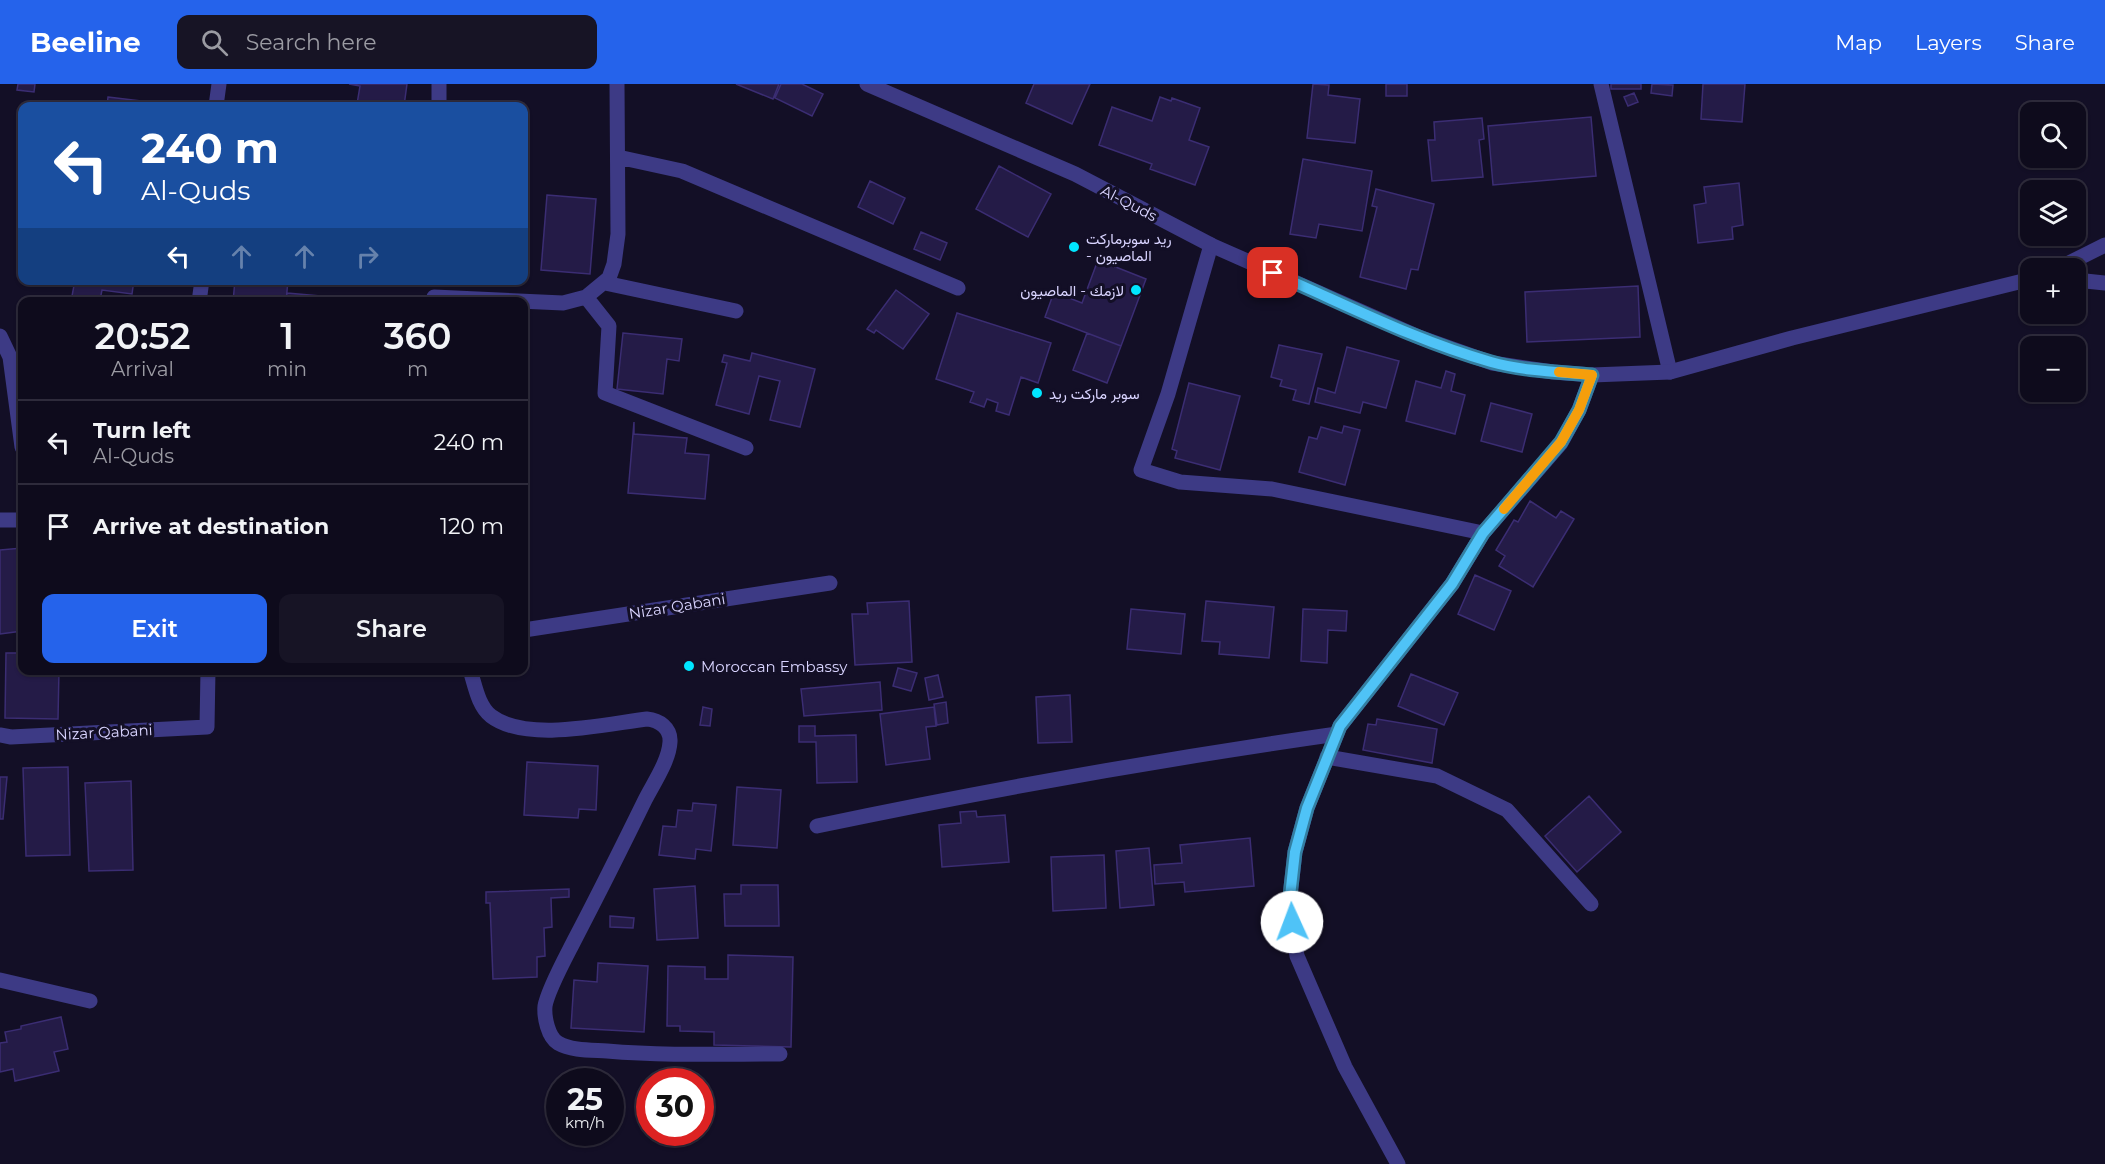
<!DOCTYPE html>
<html lang="en">
<head>
<meta charset="utf-8">
<style>
	:root { --surface:#0e0b1c; --page:#171425; --text:#f1f3f6; --muted:#9b9ba3; --line:#2e2b3b; --accent:#2563eb }
	body { margin:0; font-family:Montserrat,Vazirmatn,sans-serif; background:var(--page); color:var(--text); height:100vh; display:flex; flex-direction:column; font-size:22px; white-space:nowrap }
	* { box-sizing:border-box; margin:0 }
	p { font-size:20px; color:var(--muted) }
	.icon { flex:none; width:33px; height:33px; fill:none; stroke:currentColor; stroke-width:2; stroke-linecap:round; stroke-linejoin:round }
	.map { position:relative; flex:1; overflow:hidden }
	.side { position:absolute; left:18px; top:213px; width:510px; height:378px; display:flex; flex-direction:column; background:var(--surface); border-radius:12px; box-shadow:0 2px 4px #0004,0 0 0 2px var(--line) }
	.side>* { flex:none }
	.banner { position:absolute; left:18px; top:18px; width:510px; height:183px; border-radius:12px; box-shadow:0 2px 4px #0004,0 0 0 2px var(--line); background:#1a4fa0; color:#fff; overflow:hidden }
	.tools { position:absolute; left:2020px; top:18px; display:grid; gap:12px }
	.tools a { display:grid; place-items:center; width:66px; height:66px; border-radius:12px; background:var(--surface); box-shadow:0 2px 4px #0004,0 0 0 2px var(--line); font-size:30px }
	.speed { position:absolute; left:546px; top:984px; display:flex; gap:12px; font-size:30px; font-weight:700; text-align:center }
	.speed>* { display:grid; place-content:center; width:78px; height:78px; border-radius:50%; background:var(--surface); box-shadow:0 2px 4px #0004,0 0 0 2px var(--line); line-height:1 }
	.speed small { font-size:15px; font-weight:400 }
	.speed .limit { border:9px solid #d22; background:#fff; color:#111 }
	.pin { position:absolute; display:grid; place-items:center; width:51px; height:51px; color:#fff; margin:-26px; border-radius:12px; box-shadow:0 3px 9px #0006 }
	.me { position:absolute; width:66px; margin:-33px; rotate:358deg; stroke-linejoin:round; filter:drop-shadow(0 0 4px #0008) }
	.turn { display:flex; align-items:center; gap:21px; height:126px; padding:0 24px; font-size:27px }
	.turn .icon { width:78px; height:78px; stroke-width:2.5 }
	.turn b { display:block; font-size:42px; line-height:51px }
	.lanes { display:flex; align-items:center; height:57px; padding:0 24px; background:#0003; justify-content:center; gap:30px; direction:ltr }
	.lanes .off { opacity:.35 }
	.eta { display:flex; justify-content:space-evenly; align-items:center; height:102px; text-align:center }
	.eta b { font-size:36px; font-weight:600; line-height:42px }
	.cta { display:flex; gap:12px; margin-top:auto; padding:12px 24px }
	.cta a { flex:1; height:69px; border-radius:12px; background:var(--accent); color:#fff; font-size:24px; font-weight:600; line-height:69px; text-align:center }
	.cta a+a { background:var(--page); color:var(--text) }
	ul { padding:0; list-style:none }
	li { display:flex; align-items:center; gap:18px; height:84px; padding:0 24px; border-top:2px solid var(--line) }
	li div { flex:1 }
	li b { display:block; font-size:22px }
	li em { font-style:normal }
	header { display:flex; align-items:center; gap:36px; box-sizing:border-box; height:84px; padding:0 30px; background:var(--accent); color:#fff }
	header strong { font-size:28px }
	nav { display:flex; gap:33px; margin-inline-start:auto; font-size:21px }
	.search { width:420px; height:54px; background:var(--page); display:flex; align-items:center; gap:15px; box-sizing:border-box; padding:0 21px; border-radius:12px; color:var(--muted); font-size:22px }
	.map>svg:first-child { display:block }
	.building { fill:#241b47; stroke:#3b2d73; stroke-width:1.5 }
	.lines { fill:none; stroke-linecap:round; stroke-linejoin:round }
	.minor { stroke:#3d3a85; stroke-width:15 }
	.tertiary { stroke:#3d3a85; stroke-width:15 }
	.route-casing { stroke:#337fa1; stroke-width:15 }
	.route { stroke:#4fc3f7; stroke-width:10 }
	.slow { stroke:#f59e0b; stroke-width:10 }
	.poi-dot { fill:#00e5ff; stroke:#130f26; stroke-width:2 }
	.labels { text-anchor:middle; dominant-baseline:central; stroke-width:6; stroke-linejoin:round; paint-order:stroke }
	.street-label { font-size:15px; fill:#d9d4ff; stroke:#130f26 }
	.poi-label { font-size:15px; fill:#d9d4ff; stroke:#130f26; text-anchor:start }
</style>
</head>
<body>
<header>
<strong>Beeline</strong>
<div class="search"><svg class="icon" aria-label="search" viewBox="0 0 24 24"><circle cx="10" cy="10" r="6"/><path d="M15 15l6 6"/></svg>Search here</div>
<nav><a>Map</a><a>Layers</a><a>Share</a></nav>
</header>
<div class="map">
<svg width="2105" height="1080" viewBox="0 0 2105 1080">
	<rect width="100%" height="100%" fill="#130f26"/>
	<!-- building -->
	<path class="building" d="M18,0h17l-1,8 -17,-2z
		M349,0h58l-3,22h2h-70l1,-5 20,3 3,-18z
		M736,0h43l-6,15z
		M781,0h21l21,10 -11,22 -37,-18z
		M1034,0h56l-18,40 -46,-21z
		M1313,0l16,1 -1,10 32,4 -5,44 -48,-5z
		M1386,0h21v12h-21z
		M1611,0h30v5h-30z
		M1652,0l21,1 -1,11 -21,-3z
		M1703,0h42l-3,38 -41,-3z
		M1634,9l4,9 -10,4 -4,-9z
		M108,13l41,5v4h-42z
		M1160,13l11,4 1,-3 28,10 -11,32 20,7 -14,38 -45,-16 2,-5 -53,-19 13,-38 40,14z
		M1591,33l5,59 -103,9 -5,-59z
		M1482,34l2,21 -5,1 4,37 -51,4 -4,-41h7l-1,-18z
		M1303,75l69,12 -10,60 -43,-7 -3,14 -26,-4z
		M999,82l52,28 -23,43 -52,-28z
		M870,97l35,17 -12,26 -35,-17z
		M1739,99l4,42 -11,2 1,12 -35,4 -4,-38 12,-2 -2,-16z
		M1376,105l58,15 -16,66 -7,-1 -5,20 -46,-12 17,-70 -5,-1z
		M547,111l49,4 -6,75 -49,-4z
		M921,148l26,11 -7,17 -26,-11z
		M1098,176l48,19 -25,67 -76,-29 9,-25 28,11z
		M75,196h59l-2,14 -30,-4 -2,10 -28,-4z
		M235,196h53l-2,22h-53z
		M1638,202l2,51 -113,5 -2,-50z
		M896,206l33,24 -26,35 -27,-19 -2,3 -7,-4z
		M287,209l33,3 -1,6h-33z
		M957,229l94,30 -13,40 -17,-6 -12,38 -13,-4 2,-8 -11,-4 -3,8 -14,-5 4,-10 -38,-13z
		M623,249l59,6 -3,22 -12,-2 -4,35 -46,-5z
		M1087,249l34,13 -14,37 -34,-13z
		M1087,249l34,13 -14,37 -34,-13z
		M1279,261l43,9 -13,50 -16,-4 3,-10 -16,-4 2,-6 -11,-3z
		M1347,263l52,14 -13,47 -23,-6 -3,11 -45,-11 3,-14 17,5z
		M752,269l63,16 -15,58 -30,-7 10,-39 -21,-5 -10,38 -33,-9 11,-42 -5,-1 2,-7 26,6z
		M1446,287l9,3 -4,17 14,4 -10,39 -49,-13 10,-40 25,7z
		M1189,299l51,13 -20,74 -45,-12 2,-7 -5,-2z
		M1491,319l41,11 -10,38 -41,-11z
		M634,338v12l53,4 -2,15 24,2 -4,44 -77,-6z
		M1344,342l16,4 -15,55 -46,-13 10,-35 8,2 4,-12 21,6z
		M1530,417l26,17 5,-7 13,8 -41,68 -34,-21 6,-10 -9,-6 18,-30 4,2z
		M22,464v83l-22,3v-84z
		M1475,491l36,16 -17,39 -36,-16z
		M909,517l3,61 -57,3 -3,-51h16l-1,-11z
		M1206,517l68,6 -5,51 -50,-4 1,-12 -18,-1z
		M1131,525l54,5 -4,40 -54,-5z
		M1303,525l44,2 -1,20 -18,-1 -1,33 -26,-2z
		M6,569h16v17h37l-1,49 -53,-1z
		M898,584l19,5 -6,18 -18,-5z
		M260,586h67v6l-66,-1z
		M1411,590l47,19 -14,32 -46,-19z
		M938,591l5,22 -14,3 -4,-22z
		M880,598l2,28 -78,6 -3,-27z
		M1070,611l2,47 -34,1 -2,-46z
		M946,618l2,21 -11,2 -3,-21z
		M703,623l9,2 -2,17 -10,-1z
		M934,623l2,19 -10,1 4,32 -44,6 -6,-51z
		M1377,635l60,10 -5,34 -69,-13 5,-26 8,1z
		M799,642h16v10l41,-1 1,47 -40,1 -1,-41h-17z
		M527,678l71,4 -2,44 -17,-1 -1,9 -54,-3z
		M68,683l2,88 -44,1 -3,-88z
		M0,693h7l-4,42h-3z
		M131,697l2,89 -44,1 -4,-88z
		M737,703l44,3 -4,58 -44,-3z
		M1589,712l32,36 -44,40 -32,-36z
		M693,719l23,2 -5,46 -15,-2 -1,10 -36,-4 4,-29 13,1 2,-17 14,1z
		M976,727l1,6 28,-2 4,47 -67,5 -3,-42 22,-2 -1,-11z
		M1250,754l4,48 -69,6 -1,-10 -29,2 -1,-19 28,-2 -2,-18z
		M1149,764l5,57 -34,3 -4,-57z
		M1104,771l2,53 -53,3 -2,-54z
		M741,801h37l1,41h-54l-1,-32h17z
		M695,802l3,52 -41,2 -3,-51z
		M569,805v8l-18,1 1,29 -8,1 1,28 -8,1v20l-44,2 -3,-76h-4v-11z
		M610,832l24,2 -1,10 -23,-1z
		M728,871l65,2 -2,90 -77,-2v-13l-34,-1v-5h-13l1,-60 37,1v12h23z
		M598,879l50,3 -4,66 -73,-4 3,-48 23,2z
		M61,933l7,32 -14,3 5,19 -44,10 -2,-12 -13,3v-29l7,-1 -2,-10 16,-3v-3z"/>
	<g class="lines">
		<!-- minor -->
		<path class="minor" d="M1601,0l69,288
			M216,22l3,-22
			M439,22v-22
			M618,73l64,14 276,117
			M1211,161l-43,149 -27,76 39,12 92,7 211,44
			M605,199l131,28
			M434,213l129,6 23,-6 23,-19 5,-14 4,-30 -1,-150
			M586,213l23,29 -4,67 141,55
			M199,218l3,-22
			M0,252l10,21 12,90
			M0,436h22
			M524,546l306,-47
			M470,586c5,15 8,36 21,46 35,27 115,8 156,3 12,1 24,9 23,23 -1,19 -17,42 -25,58 -23,47 -46,93 -70,139 -8,16 -27,50 -30,67 -1,11 3,31 13,37 14,8 33,7 49,8 58,5 115,3 173,3
			M0,651l11,2 196,-10 1,-57
			M1327,673l110,19 70,34 84,94
			M817,742c172,-36 345,-67 520,-92
			M0,896l90,21
			M1398,1080l-53,-97 -48,-111 -8,-51 6,-53 12,-44 33,-82 112,-142 31,-51 78,-90 18,-33 13,-35"/>
		<!-- tertiary -->
		<path class="tertiary" d="M867,0l208,90 136,71 208,92 73,26 61,9 39,3 78,-3 122,-34 239,-59
			M2059,184l46,-23
			M2076,196l29,3"/>
	</g>
	<g class="lines">
		<defs>
			<path id="route" d="M1273,189c72,31 143,68 218,89 32,9 68,10 101,13l-13,35 -18,32 -78,91 -31,51 -112,142 -33,82 -12,44 -6,53 3,17"/>
		</defs>
		<!-- route casing -->
		<use href="#route" class="route-casing"/>
		<!-- route -->
		<use href="#route" class="route"/>
		<!-- slow -->
		<path class="slow" d="M1504,425l57,-67 18,-32 13,-35 -33,-3"/>
	</g>
	<!-- markers -->
	<g class="poi-dot">
		<circle cx="1074" cy="163" r="6"/>
		<circle cx="1136" cy="206" r="6"/>
		<circle cx="1037" cy="309" r="6"/>
		<circle cx="689" cy="582" r="6"/>
	</g>
	<g class="labels">
		<!-- street labels -->
		<g class="street-label">
			<text transform="translate(1129 119) rotate(27)">Al-Quds</text>
			<text transform="translate(677 522) rotate(-9)">Nizar Qabani</text>
			<text transform="translate(104 648) rotate(-3)">Nizar Qabani</text>
		</g>
		<!-- poi labels -->
		<g class="poi-label">
			<text x="1086" y="154">ريد سوبرماركت<tspan x="1086" dy="17">- الماصيون</tspan></text>
			<text x="1124" y="206" text-anchor="end">لازمك - الماصيون</text>
			<text x="1049" y="309">سوبر ماركت ريد</text>
			<text x="701" y="582">Moroccan Embassy</text>
		</g>
	</g>
</svg>
<div class="tools">
<a><svg class="icon" aria-label="search" viewBox="0 0 24 24"><circle cx="10" cy="10" r="6"/><path d="M15 15l6 6"/></svg></a>
<a><svg class="icon" aria-label="layers" viewBox="0 0 24 24"><path d="M12 4l9 5-9 5-9-5zM3 14l9 5 9-5"/></svg></a>
<a>+</a>
<a>−</a>
</div>
<div class="speed"><div>25<small>km/h</small></div><div class="limit">30</div></div>
<div class="pin" style="left:1273px;top:189px;background:#d93025"><svg class="icon" aria-label="arrive" viewBox="0 0 24 24"><path d="M6 21V4h12l-3 4 3 4H6"/></svg></div>
<svg class="me" style="left:1292px;top:838px" viewBox="-20 -20 40 40"><circle r="19" fill="#fff"/><path d="M0-13L10 11 0 6-10 11z" fill="#4fc3f7"/></svg>
<div class="banner">
<div class="turn"><svg class="icon" aria-label="left" viewBox="0 0 24 24"><path d="M17 20v-9H6M10 6l-5 5 5 5"/></svg><div><b>240 m</b>Al-Quds</div></div>
<div class="lanes"><svg class="icon" aria-label="left" viewBox="0 0 24 24"><path d="M17 20v-9H6M10 6l-5 5 5 5"/></svg><svg class="icon off" aria-label="ahead" viewBox="0 0 24 24"><path d="M12 20V5M6 11l6-6 6 6"/></svg><svg class="icon off" aria-label="ahead" viewBox="0 0 24 24"><path d="M12 20V5M6 11l6-6 6 6"/></svg><svg class="icon off" aria-label="right" viewBox="0 0 24 24"><path d="M7 20v-9h11M14 6l5 5-5 5"/></svg></div>
</div>
<section class="side">
<div class="eta">
<div><b>20:52</b><p>Arrival</p></div>
<div><b>1</b><p>min</p></div>
<div><b>360</b><p>m</p></div>
</div>
<ul>
<li><svg class="icon" aria-label="left" viewBox="0 0 24 24"><path d="M17 20v-9H6M10 6l-5 5 5 5"/></svg><div><b>Turn left</b><p>Al-Quds</p></div><em>240 m</em></li>
<li><svg class="icon" aria-label="arrive" viewBox="0 0 24 24"><path d="M6 21V4h12l-3 4 3 4H6"/></svg><div><b>Arrive at destination</b></div><em>120 m</em></li>
</ul>
<div class="cta"><a>Exit</a><a>Share</a></div>
</section>
</div>
</body>
</html>
